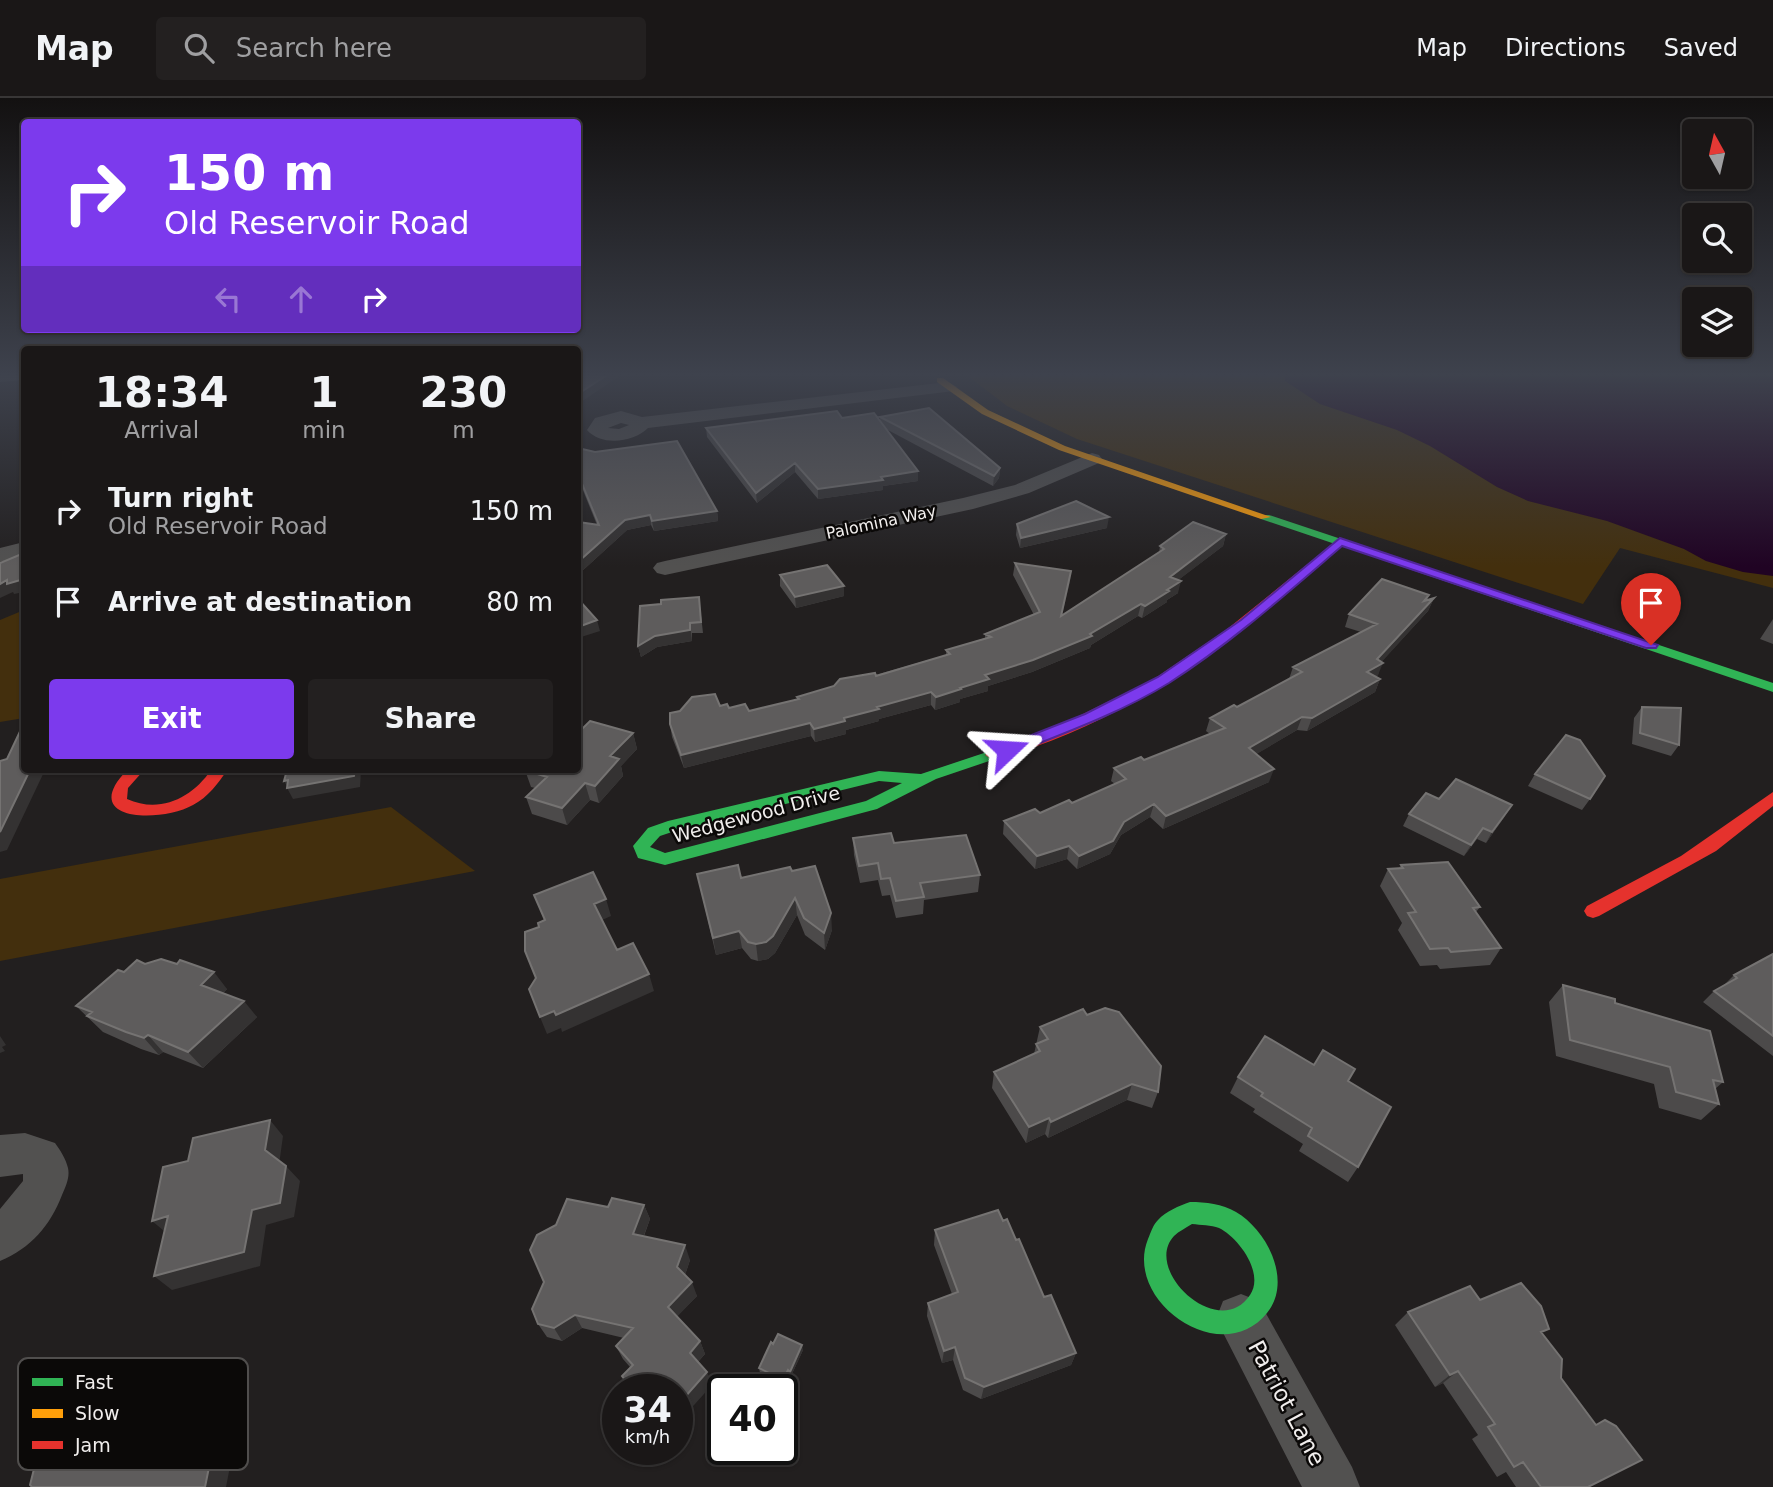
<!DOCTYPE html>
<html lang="en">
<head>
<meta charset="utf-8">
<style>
	:root { --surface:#1a1717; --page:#232020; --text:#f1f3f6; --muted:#9f9fa1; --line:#383636; --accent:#7c3aed }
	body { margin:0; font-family:"DejaVu Sans",sans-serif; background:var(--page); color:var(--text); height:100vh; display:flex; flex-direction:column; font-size:26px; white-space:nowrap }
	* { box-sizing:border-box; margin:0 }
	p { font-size:23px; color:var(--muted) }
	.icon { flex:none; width:38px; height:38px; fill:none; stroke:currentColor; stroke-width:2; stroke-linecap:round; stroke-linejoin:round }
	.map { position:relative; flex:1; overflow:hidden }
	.side { position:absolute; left:21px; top:248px; width:560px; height:427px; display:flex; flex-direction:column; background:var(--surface); border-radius:7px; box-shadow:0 2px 5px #0004,0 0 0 2px var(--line) }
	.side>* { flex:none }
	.hud { position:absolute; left:21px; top:21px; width:560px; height:214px; border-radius:7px; box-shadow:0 2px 5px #0004,0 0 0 2px var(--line); background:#7c3aed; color:#fff; overflow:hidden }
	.needle { width:46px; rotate:352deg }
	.controls { position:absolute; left:1682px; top:21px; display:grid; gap:14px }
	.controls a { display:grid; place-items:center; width:70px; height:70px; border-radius:7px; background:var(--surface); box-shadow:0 2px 5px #0004,0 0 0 2px var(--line); font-size:35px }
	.speed { position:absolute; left:602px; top:1276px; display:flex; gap:14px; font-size:35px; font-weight:700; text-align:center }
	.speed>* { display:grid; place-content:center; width:91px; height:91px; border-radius:50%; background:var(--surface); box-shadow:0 2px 5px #0004,0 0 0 2px var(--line); line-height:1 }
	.speed small { font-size:18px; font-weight:400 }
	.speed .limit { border:4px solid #111; border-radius:10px; background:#fff; color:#111 }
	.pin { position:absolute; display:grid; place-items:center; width:60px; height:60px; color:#fff; margin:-72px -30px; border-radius:50% 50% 50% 0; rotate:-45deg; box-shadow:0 0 7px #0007 }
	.pin .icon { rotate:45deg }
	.me { position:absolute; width:77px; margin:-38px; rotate:70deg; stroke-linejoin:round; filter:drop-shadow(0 0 5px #0008) }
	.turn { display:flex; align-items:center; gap:24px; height:147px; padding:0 28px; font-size:32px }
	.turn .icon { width:91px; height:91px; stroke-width:2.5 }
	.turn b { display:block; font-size:49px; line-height:60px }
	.lanes { display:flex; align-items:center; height:66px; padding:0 28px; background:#0003; justify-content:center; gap:35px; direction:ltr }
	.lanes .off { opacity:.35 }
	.eta { display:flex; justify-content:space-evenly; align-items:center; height:119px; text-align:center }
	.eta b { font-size:42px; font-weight:700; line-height:49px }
	.primary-button { display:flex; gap:14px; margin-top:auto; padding:14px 28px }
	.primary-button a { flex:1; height:80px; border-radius:7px; background:var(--accent); color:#fff; font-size:28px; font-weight:700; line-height:80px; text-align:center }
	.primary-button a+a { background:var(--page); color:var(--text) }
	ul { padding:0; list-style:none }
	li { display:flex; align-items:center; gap:21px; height:91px; padding:0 28px }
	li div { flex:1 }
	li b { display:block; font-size:26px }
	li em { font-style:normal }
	header { display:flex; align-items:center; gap:42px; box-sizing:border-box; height:98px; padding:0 35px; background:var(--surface); border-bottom:2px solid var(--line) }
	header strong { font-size:33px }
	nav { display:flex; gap:38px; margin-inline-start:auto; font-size:24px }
	.search { width:490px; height:63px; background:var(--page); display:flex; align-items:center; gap:18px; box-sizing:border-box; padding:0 24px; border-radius:7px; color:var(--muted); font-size:26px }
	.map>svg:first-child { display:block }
	.green { fill:#432f0d }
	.water { fill:#200323 }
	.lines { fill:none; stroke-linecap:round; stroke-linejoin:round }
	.street { fill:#525150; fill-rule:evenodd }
	.fast { fill:#30b455; fill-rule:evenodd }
	.slow { fill:#ff9f0a; fill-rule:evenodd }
	.jam { fill:#e5322d; fill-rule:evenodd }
	.wall { fill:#4c4a4a }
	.shaded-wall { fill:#343232 }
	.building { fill:#5e5c5c; stroke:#757372; stroke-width:2 }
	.route { fill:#7c3aed; stroke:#51269a; stroke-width:2 }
	.labels { text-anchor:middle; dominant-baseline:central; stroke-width:5; stroke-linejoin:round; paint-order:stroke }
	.far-street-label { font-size:16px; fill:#f1eeed; stroke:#0b0908 }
	.street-label { font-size:19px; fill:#f1eeed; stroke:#0b0908 }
	.near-street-label { font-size:23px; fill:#f1eeed; stroke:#0b0908 }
	.key { fill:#0b0908; stroke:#504e4d; stroke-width:2 }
	.key-label { font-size:19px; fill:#f1eeed }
</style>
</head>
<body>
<header>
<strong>Map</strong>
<div class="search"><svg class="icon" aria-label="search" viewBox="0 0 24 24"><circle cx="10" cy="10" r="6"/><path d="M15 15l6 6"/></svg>Search here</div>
<nav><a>Map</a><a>Directions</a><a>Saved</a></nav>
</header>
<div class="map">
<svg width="1773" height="1389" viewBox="0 0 1773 1389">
	<rect width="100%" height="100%" fill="#221f1f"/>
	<!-- green -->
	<path class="green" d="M964,275h809v215l-153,-40 -37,56 -506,-165 -70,-33z
		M24,512v108l-24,4v-102z
		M391,709l84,64 -475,90v-82z"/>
	<!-- water -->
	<path class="water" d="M1285,275h488v203l-30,-4 -37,-11 -22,-12 -77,-28 -79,-20 -31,-14 -67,-41 -33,-16 -77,-26 -35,-23z"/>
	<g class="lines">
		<!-- street -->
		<path class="street" d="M0,275h24v7l-24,2z
			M948,284l9,5 -3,4 -306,37c-14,14 -46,19 -61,2l8,-12 26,-7 21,6zM621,325l8,2 -10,4 -11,-1z
			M1092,355l7,2 3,4 -3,4 -70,30 -56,16 -308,66 -8,-2 -4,-5 4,-5 8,-2 298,-63 52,-13z
			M24,444v14l-24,6v-14z
			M25,1035l30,10c5,7 11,16 13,25 2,9 -2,18 -6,27 -12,31 -31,53 -62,66v-52l23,-28v-7l-23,3v-42z
			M1241,1196l18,7 93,166 8,20h-58l-86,-168 7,-18z"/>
		<!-- fast -->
		<path class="fast" d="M1261,417h8l504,168v9l-512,-173z
			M993,652l5,2 3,3 -3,3 -62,21 -59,30 -212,56 -27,-7 -5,-12 15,-18 20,-7 211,-50 42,3zM879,683l23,2 -36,18 -201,52 -15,-6 10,-11 12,-4z
			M1190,1104c16,0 32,2 46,10 31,18 57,69 31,101 -46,57 -144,-12 -119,-74 3,-7 5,-14 10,-19 8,-9 21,-14 32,-18zM1192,1126c9,1 19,1 27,4 19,9 46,45 31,67 -31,47 -108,-25 -76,-59 5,-5 12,-8 18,-12z"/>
		<!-- slow -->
		<path class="slow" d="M937,280h6l45,32 77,36 206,71 -10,2 -202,-69 -77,-36 -45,-32z"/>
		<!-- jam -->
		<path class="jam" d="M1340,440l6,3 -2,2c-103,93 -214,180 -351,217l-8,-5 3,-3 85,-33 81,-40 72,-49z
			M127,672h17l-16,18 -1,11c33,15 65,-1 84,-29h16c-9,14 -19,27 -34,35 -32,18 -116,17 -66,-35z
			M1773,694v14l-57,45 -117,65 -6,2 -6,-2 -3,-5 3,-5 94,-50z"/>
	</g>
	<!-- wall -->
	<path class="wall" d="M880,319l120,51 -1,10 -6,8 -107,-57 32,52 -35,5v4l-65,9 -23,-27 -38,31 -50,-66 -1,-9 136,-10 38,3z
		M578,350l139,63 1,10 -64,10 -3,-6 -24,5 -46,42 -3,-1v-49l19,3 -19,-47z
		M1017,426l90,4 -87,20 -4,-13z
		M1226,436l-3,12 -45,34v13l-11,7v2l-25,16 -4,-2 -47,29 -1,3 -58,24 -44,14v5l-28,8v3l-25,8 -4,-5 -52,14v2l-33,9v4l-31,8 -4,-6 -127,32 -12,-31 -2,-13 50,-18 29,5 48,-11v-3l149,-42v-5l39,-12v-4l49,-19 -21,-40 2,-12 56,8 -9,44 97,-62 1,-7z
		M780,477l64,11v10l-48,12 -16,-22z
		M1429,497l-2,5 7,-2 -6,13 -47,51 -3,13 -3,2 5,2 -5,13 -68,39 -10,-1 -41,24 13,28 -106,47 -13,-12 -29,18 -11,19 -33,15 -10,-10 -32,10 -32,-35 1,-13 36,-8 32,-10 43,-19 -4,-3 3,-13 30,-8 66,-26 -4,-3 4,-13 27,-11 52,-28 4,-12 68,-35 -16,-5 4,-13z
		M699,499l4,36h-11v8l-35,6 -16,10 -3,-11 23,-42z
		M1773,521v25l-13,-5z
		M1642,609l37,38 -8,11 -39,-12 2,-26z
		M633,635l4,16 -16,17 2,10 -24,27 -9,-3 -23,25 -35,-11 -6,-17 9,-9 -4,-1 -6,-17z
		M1535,676l55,25 -8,11 -54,-24z
		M1439,701l66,17 -19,27 -9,-4 -13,17 -61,-30 6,-12z
		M853,740l41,5 86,32 -2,17 -54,8 -1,14 -27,4 -6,-23 -8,1 -4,-16 -18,3 -6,-28z
		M1401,767l79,42 -4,5 25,36 -11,17 -50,4 -3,-4 -17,1 -22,-36 4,-7 -22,-37 8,-17 11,-1z
		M792,773l40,59 -7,20 -20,-15 -8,-20 -22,38 -7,6 -10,2 -7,-2 -9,-11 -26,7 -19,-81 44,4z
		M1773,856v102l-70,-54 11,-11 10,-6 10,-10z
		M145,866l82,25 -4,4 34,24 -54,51 -40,-16 -4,3 -18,-6 -38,-17 -27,-26 48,-34z
		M1563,887l52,18 108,79 -8,7 4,15 -18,16 -42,-12 -5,-24 -98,-28 -7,-54z
		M1087,917l71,77 -6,16 -25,-8 -79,38 -3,-4 -19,9 -34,-55 2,-16 40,-18 6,-27z
		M1314,967l34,16 10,86 -10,15 -49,-31 4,-7 -50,-32 2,-3 -25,-16 8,-16z
		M644,1107l6,14 -6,17 46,24 -5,15 12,21 -20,20 23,25 5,13 -7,8 14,23 -35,5h-47l-8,-14 8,-9 -7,-8 -7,-13 8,-8 -42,-10 -20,13 -15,-4 -9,-13 6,-42 12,-57 52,-18z
		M1003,1123l13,19 28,57 32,56 -5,12 -90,34 -18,-9 -10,-30 -11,3 -15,-47 1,-13 24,-9 -18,-49 1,-15z
		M1480,1202l62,34 19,44 27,109h-72l-10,-15 -9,5 -25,-38 6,-4 -35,-52 -8,4 -40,-62 13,-13z
		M773,1246l30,6 -12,26 -2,-1 -5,9 -24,-11 -1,-5z"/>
	<!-- shaded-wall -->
	<path class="shaded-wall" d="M610,275h11v2l-43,29v-10z
		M795,365v9l-38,31 -1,-10z
		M1000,370l-1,10 -6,8 1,-10z
		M918,373v10l-35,5v4l-65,9v-10z
		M717,413l1,10 -64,10 -2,-10z
		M650,417l1,10 -24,5 -46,42 -3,-10 47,-42z
		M1109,419l-2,11 -87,20 1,-10z
		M1226,436l-3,12 -55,42 2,-11z
		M1071,473l-1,11 -11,46 2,-12z
		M24,481v13l-10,2 -1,-2 -13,6v-14l7,-4z
		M1181,483l-3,12 -11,7v2l-25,16 3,-12z
		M844,488v10l-48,12 -1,-11z
		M1434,500l-6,13 -50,55 5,-3 -5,12 -17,9 6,-12z
		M1141,506l-3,12 -47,29 -1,3 -58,24 -44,14v5l-28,8v3l-25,8 1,-13 24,-9 25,-13 105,-41z
		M597,522l3,11 -22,7v-11z
		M690,525l2,18 -35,6 -16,10 -3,-11 17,-10z
		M1380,581l-5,13 -68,39 5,-13z
		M931,594v13l-52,14v2l-33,9v4l-31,8 -1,-13 63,-22z
		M1302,619l-5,13 -52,31 4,-13z
		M810,625l1,13 -127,32 -3,-13z
		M633,635l4,16 -16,17 2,10 -24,27 -4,-17 15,-30z
		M1274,671l-5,13 -106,47 3,-13z
		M30,672h15l-38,80 -7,2v-20z
		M355,672h6l-1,17 -67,12 -6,-11h1l-4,-7z
		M585,685l5,17 -23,25 -5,-17z
		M1154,706l-4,13 -29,18 -11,19 -33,15 2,-13 45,-34z
		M1512,707l-7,11 -19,27 6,-11z
		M1483,730l-6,11 -13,17 7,-11z
		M1069,748l-2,13 -32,10 2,-13z
		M795,800l2,17 -22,38 -7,6 -10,2 -2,-17z
		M606,801l5,17 -11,5 -6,-17z
		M831,815l1,17 -7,20 -1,-17z
		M739,833l3,17 -26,7 -3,-17z
		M214,874l13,17 -13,12 -13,-16z
		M649,876l5,17 -92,41 -1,-4 -14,6 -7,-17z
		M244,903l13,16 -54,51 -15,-16z
		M148,937l15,17 -4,3 -15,-17z
		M0,938l6,9 -4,2 3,4 -5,2z
		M1132,986l-5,16 -79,38 3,-16z
		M1049,1020l-4,16 -19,9 3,-16z
		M270,1022l13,16 -4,29 -14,-15z
		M286,1068l14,15 -6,36 -28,8 -6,41 -88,24 -18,-14 98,-66z
		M644,1107l6,14 -11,29 -6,-14z
		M168,1118l1,19 -17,-14z
		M685,1147l5,15 -7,21 -6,-14z
		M692,1184l5,14 -23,24 -6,-13z
		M575,1217l7,13 -20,13 -8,-13z
		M700,1243l5,13 -10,11 -5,-12z
		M802,1247l1,5 -12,26 -1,-4z
		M955,1249l-2,13 -11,3 2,-12z
		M1076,1255l-5,12 -90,34 3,-12z
		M788,1272l1,5 -5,9 -1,-4z
		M1458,1273l-15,12 -8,4 15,-12z
		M707,1274l5,13 -35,39v-18z
		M190,1287l18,12 -7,39 -19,-11z
		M146,1290l19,12 -21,-2z
		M220,1315l18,12 -12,62h-21z"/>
	<!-- building -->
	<path class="building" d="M578,275h32l-32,21z
		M929,310l71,60 -6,8 -114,-59z
		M837,313l5,7 32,-5 44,58 -37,6 2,3 -65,9 -23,-26 -39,30 -50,-65z
		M677,343l40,70 -65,10 -2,-6 -25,5 -47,42v-40l21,3 -21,-51v-26l17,4z
		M1076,403l33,16 -88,21 -4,-14z
		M1193,424l33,12 -56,43 11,4 -14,9 2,1 -24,15 -4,-2 -51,30 2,2 -59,24 -48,15 4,4 -29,9 1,1 -25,8 -5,-5 -54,15 2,2 -35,9 1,3 -31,8 -4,-6 -129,32 -11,-31v-11l10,-2 12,-14 23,-3 5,12 7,-2 2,4 16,-4 4,7 50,-12 -2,-2 37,-11 6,-7 35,-6 1,3 74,-22 -4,-4 45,-13 -6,-3 55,-22 -25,-49 56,8 -10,45 103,-67 -4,-3z
		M24,455v26l-17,5v-4l-7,4v-21z
		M827,467l17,21 -49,11 -15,-22z
		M1382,481l47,16 -5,6 10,-3 -57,61 6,4 -16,9 13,7 -68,39 -10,-1 -53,31 25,21 -108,47 -12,-12 -30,18 -11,19 -34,15 -10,-10 -32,10 -33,-35 31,-12 5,4 29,-13 3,3 54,-24 -12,-11 27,-11 3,3 81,-32 -15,-10 24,-13 3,2 65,-35 -9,-5 84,-43 -28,-10z
		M699,499l2,25 -11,1v7l-35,6 -17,10 2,-40 21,-2v-4z
		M578,501l19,21 -19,7z
		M1642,609l39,1 -2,37 -39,-12z
		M590,623l43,12 -23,23 9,3 -24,27 -10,-3 -23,25 -36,-11 21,-20 -22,-7h53v-37z
		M24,625v47h6l-30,62v-71l7,-2z
		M1566,637l14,5 25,36 -15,23 -55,-25z
		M287,672h68l-1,6 -67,12 1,-8 -4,1z
		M1456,681l56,26 -20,27 -9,-4 -12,17 -62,-31 17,-21 13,6z
		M891,735l3,10 72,-8 14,40 -60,8 4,14 -28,4 -6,-23 -9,1 -3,-16 -19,3 -6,-28z
		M1448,764l32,45 -7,1 28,40 -50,4 -3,-4 -18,1 -22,-36 8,-1 -28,-43 15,-1 -2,-3z
		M738,767l3,13 49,-11 2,4 23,-5 16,47 -7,20 -20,-15 -9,-20 -22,38 -7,6 -10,2 -8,-2 -9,-11 -26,7 -16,-64z
		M593,774l13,27 -12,5 23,46 16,-7 16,31 -93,41 -2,-4 -14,6 -11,-28 7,-11 -11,-27v-19l14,-5 -1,-4 7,-3 -11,-25z
		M1773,856v82l-59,-45 23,-13 -3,-3z
		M161,861l16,5 3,-4 34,12 -13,13 43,16 -56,51 -40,-17 -4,3 -18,-6 -39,-16 5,-4 -16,-6 42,-36 6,2 13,-12 8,4z
		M1563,887l52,14v4l95,28 13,51 -10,-2 6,24 -43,-12 -6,-25 -100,-27z
		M1105,910l14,4 42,54 -3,26 -26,-8 -81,38 -2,-4 -20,9 -35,-55 46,-21 -4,-7 12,-5 -8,-12 43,-18 4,6z
		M1265,938l49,29 9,-15 32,19 -7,12 43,26 -33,60 -50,-31 4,-8 -51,-32 2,-3 -25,-16z
		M270,1022l-5,30 21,16 -6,37 -28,7 -8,42 -90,24 14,-60 -16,5 11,-54 25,-6 5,-23z
		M612,1100l32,7 -11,29 52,11 -8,22 15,15 -24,25 32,34 -10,12 17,19 -30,34v-16h-44l-11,-14 11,-11 -17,-19 17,-18 -58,-13 -21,13 -16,-4 -6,-15 12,-27 -14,-32 7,-15 19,-10 11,-26 41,8z
		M998,1112l5,11 4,-2 9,21 3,-1 25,58 7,-2 25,58 -92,34 -19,-9 -10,-31 -11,4 -16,-48 30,-11 -23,-62z
		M1521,1185l20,23 8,23 -8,3 21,27 -1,19 35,47 9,-5 11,6 26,34 -54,27h-47l-18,-25 -9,5 -26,-40 7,-3 -37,-53 -8,4 -42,-63 62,-26 10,14z
		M778,1236l24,11 -12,27 -2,-2 -5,10 -24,-12 12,-26 2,2z
		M190,1287l-8,40 38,-12 -15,74h-173l-2,-2 5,-20 6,-6 2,-8 15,-5 10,-35 78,-23 -2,10z"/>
	<!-- sky -->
	<linearGradient id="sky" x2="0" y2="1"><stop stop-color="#131111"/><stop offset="0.59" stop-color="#3e424d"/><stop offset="1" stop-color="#3e424d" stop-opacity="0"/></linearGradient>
	<rect width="1773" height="469" fill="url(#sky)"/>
	<!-- route -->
	<path class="route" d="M1340,440l318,107 -2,3h-10l-304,-102c-56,48 -111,97 -173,137 -49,30 -104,50 -157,71h-11l-2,-4 2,-3 84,-33 73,-37 83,-57z"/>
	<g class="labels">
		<!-- far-street labels -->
		<g class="far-street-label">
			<text transform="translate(881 424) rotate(-12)">Palomina Way</text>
		</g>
		<!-- street labels -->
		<g class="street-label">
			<text transform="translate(756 716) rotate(-15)">Wedgewood Drive</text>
		</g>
		<!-- near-street labels -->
		<g class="near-street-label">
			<text transform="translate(1287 1305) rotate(62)">Patriot Lane</text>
		</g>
	</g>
	<!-- legend -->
	<rect x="18" y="1260" width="230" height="112" rx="10" class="key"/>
	<rect x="32" y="1280" width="31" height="8" fill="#30b455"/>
	<rect x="32" y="1311" width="31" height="9" fill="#ff9f0a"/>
	<rect x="32" y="1343" width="31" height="8" fill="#e5322d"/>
	<g class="key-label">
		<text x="75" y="1291">Fast</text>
		<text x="75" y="1322">Slow</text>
		<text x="75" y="1354">Jam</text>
	</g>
</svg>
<div class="controls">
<a><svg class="needle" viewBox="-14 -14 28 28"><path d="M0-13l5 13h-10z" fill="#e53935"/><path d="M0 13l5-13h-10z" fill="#9f9fa1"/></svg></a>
<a><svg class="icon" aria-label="search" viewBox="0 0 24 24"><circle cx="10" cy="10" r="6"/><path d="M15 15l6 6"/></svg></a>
<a><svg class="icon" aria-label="layers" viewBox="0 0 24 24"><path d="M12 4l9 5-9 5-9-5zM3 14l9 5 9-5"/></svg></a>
</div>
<div class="speed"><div>34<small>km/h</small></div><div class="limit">40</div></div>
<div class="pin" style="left:1651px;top:547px;background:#d93025"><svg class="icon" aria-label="arrive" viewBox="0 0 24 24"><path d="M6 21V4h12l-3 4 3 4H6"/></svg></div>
<svg class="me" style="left:1007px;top:652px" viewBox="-20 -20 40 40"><path d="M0-17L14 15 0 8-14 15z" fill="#7c3aed" stroke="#fff" stroke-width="4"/></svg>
<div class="hud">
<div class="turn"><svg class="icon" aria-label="right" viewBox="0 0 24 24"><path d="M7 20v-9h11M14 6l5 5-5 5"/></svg><div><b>150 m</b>Old Reservoir Road</div></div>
<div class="lanes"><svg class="icon off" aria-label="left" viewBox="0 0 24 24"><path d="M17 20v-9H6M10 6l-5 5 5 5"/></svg><svg class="icon off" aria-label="ahead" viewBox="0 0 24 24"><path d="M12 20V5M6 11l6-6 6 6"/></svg><svg class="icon" aria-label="right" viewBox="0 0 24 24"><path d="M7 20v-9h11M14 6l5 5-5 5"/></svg></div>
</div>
<section class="side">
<div class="eta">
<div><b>18:34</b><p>Arrival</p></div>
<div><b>1</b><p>min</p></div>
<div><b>230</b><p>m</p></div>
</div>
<ul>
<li><svg class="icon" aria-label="right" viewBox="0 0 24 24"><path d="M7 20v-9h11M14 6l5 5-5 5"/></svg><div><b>Turn right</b><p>Old Reservoir Road</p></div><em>150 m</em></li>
<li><svg class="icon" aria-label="arrive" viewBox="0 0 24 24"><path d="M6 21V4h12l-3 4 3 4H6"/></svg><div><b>Arrive at destination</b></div><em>80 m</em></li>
</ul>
<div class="primary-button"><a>Exit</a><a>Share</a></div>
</section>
</div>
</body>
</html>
